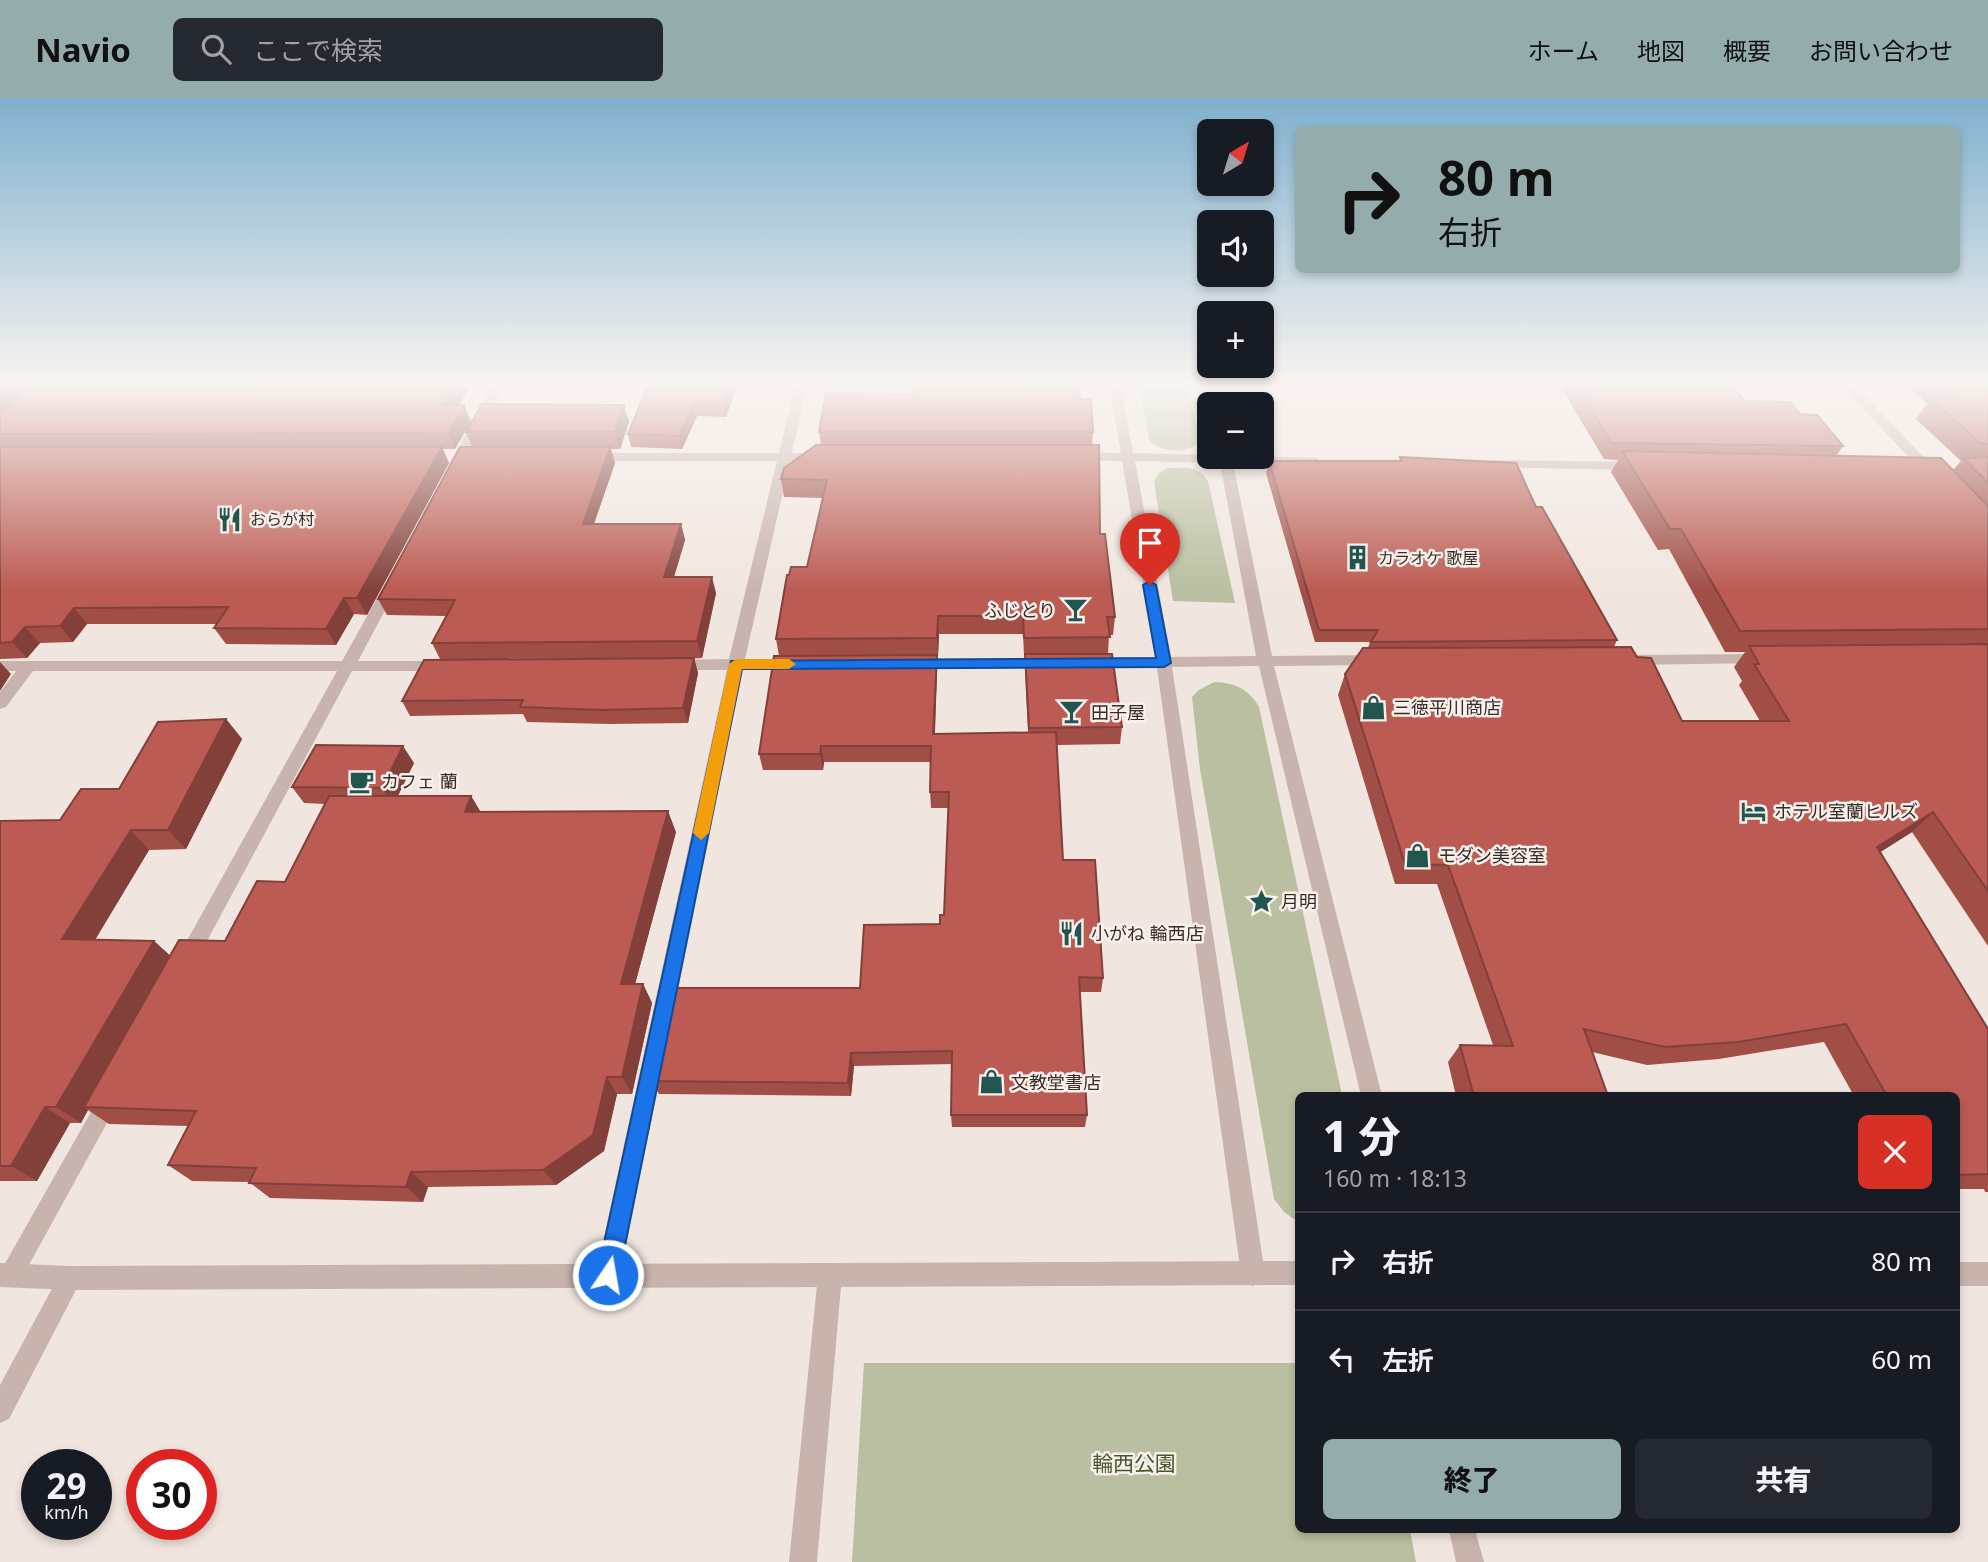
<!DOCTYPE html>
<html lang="ja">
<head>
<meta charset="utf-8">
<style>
	:root { --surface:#171b24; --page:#242831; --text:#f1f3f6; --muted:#9ea1a6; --line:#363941; --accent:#94acab }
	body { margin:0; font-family:"Noto Sans","Noto Sans JP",sans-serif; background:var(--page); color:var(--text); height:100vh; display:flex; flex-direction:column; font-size:26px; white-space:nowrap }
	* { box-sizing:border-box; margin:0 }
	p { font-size:23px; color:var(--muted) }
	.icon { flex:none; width:38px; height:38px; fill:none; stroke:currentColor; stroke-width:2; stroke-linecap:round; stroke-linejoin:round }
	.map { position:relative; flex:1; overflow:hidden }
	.drawer { position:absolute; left:1295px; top:994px; width:665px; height:441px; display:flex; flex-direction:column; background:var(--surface); border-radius:10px; box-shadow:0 4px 10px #0003 }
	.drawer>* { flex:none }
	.banner { position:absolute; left:1295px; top:28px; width:665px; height:147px; border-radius:10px; box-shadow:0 4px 10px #0003; background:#94acab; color:#111; overflow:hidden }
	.needle { width:46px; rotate:38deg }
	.tools { position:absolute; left:1197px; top:21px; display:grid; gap:14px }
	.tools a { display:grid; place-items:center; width:77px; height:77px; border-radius:10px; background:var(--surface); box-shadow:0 4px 10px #0003; font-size:35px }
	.speed { position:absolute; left:21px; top:1351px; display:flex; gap:14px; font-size:35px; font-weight:700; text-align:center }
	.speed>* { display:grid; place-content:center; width:91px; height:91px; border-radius:50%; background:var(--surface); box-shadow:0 4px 10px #0003; line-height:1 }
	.speed small { font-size:18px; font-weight:400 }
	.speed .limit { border:10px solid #d22; background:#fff; color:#111 }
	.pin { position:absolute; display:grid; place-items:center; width:60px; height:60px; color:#fff; margin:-72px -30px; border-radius:50% 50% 50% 0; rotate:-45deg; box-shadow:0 0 7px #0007 }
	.pin .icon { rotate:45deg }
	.me { position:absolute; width:77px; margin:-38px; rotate:12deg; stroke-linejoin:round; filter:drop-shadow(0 0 5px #0008) }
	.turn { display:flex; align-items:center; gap:24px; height:147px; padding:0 28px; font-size:32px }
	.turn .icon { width:91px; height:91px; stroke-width:2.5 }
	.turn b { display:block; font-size:49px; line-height:60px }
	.round { display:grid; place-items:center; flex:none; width:74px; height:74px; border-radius:10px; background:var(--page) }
	.headline { display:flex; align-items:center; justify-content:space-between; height:119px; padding:0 28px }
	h1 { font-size:42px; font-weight:800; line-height:52px }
	.primary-button { display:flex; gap:14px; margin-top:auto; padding:14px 28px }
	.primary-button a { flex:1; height:80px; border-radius:10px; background:var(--accent); color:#111; font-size:28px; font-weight:800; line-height:80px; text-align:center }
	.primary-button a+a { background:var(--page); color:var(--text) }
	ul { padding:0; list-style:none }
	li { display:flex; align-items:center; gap:21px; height:98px; padding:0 28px; border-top:2px solid var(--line) }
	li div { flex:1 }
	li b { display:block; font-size:26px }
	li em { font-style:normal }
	header { display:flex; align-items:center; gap:42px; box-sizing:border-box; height:98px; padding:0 35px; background:var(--accent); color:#111 }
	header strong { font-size:33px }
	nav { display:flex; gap:38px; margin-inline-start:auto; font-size:24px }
	.search { width:490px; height:63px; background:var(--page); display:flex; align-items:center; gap:18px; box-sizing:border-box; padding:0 24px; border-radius:10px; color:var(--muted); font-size:26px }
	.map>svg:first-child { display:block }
	.green { fill:#b9bfa0 }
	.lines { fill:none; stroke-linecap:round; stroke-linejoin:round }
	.minor { fill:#c8b4ac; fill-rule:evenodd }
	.tertiary { fill:#c8b4ac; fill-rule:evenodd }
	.wall { fill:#a14e47; fill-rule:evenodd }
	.shaded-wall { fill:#83403a }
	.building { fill:#bb5b53; stroke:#83403a; stroke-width:2 }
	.route { fill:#1a73e8; stroke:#114b97; stroke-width:2 }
	.slow { fill:#f59e0b }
	.labels { text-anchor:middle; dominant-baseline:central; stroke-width:5; stroke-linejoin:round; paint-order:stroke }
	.far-poi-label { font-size:16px; fill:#372c2a; stroke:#f9f0eb; text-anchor:start }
	.poi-label { font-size:18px; fill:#372c2a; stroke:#f9f0eb; text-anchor:start }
	.near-park-label { font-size:21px; fill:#4c5330; stroke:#f9f0eb }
</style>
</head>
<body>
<header>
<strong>Navio</strong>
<div class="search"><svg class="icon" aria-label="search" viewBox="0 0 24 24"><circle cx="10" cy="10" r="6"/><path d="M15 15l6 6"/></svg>ここで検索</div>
<nav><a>ホーム</a><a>地図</a><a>概要</a><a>お問い合わせ</a></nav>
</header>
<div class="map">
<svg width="1988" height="1464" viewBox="0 0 1988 1464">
	<rect width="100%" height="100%" fill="#f1e6df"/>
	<!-- green -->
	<path class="green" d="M1140,288h47l12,49 -4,11c-14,8 -35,5 -46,-6z
		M1167,370c17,0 32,-3 41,13l27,122 -62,-2 -19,-120 5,-8z
		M1214,584c21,1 34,6 45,25l83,388 -44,1v126l-14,-10 -10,-13 -74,-430 -8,-72 7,-7z
		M864,1265h434v167h112l6,32h-564z"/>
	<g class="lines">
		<!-- minor -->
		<path class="minor" d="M492,288h12l-44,80 -1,3h-10l-1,-3z
			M795,288h12l-15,67h31l6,4 -6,4h-33l-45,198h50l8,5 -8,5 -52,1 -123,604 -4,8 -8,4 -8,-4 -4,-8 131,-604h-55l-8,-5 8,-5 57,-1 48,-198h-185l-6,-4 6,-4h187z
			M1109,288h12l12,67 184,5 2,3 -6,4 -80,-2 39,193 107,-1 8,5 -8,5 -105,1 108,430h-21l-102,-430 -87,1 93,607 -4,8 -8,4 -8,-4 -4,-8 -84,-606h-65l-8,-5 8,-5 64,-1 -34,-196 -47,-1 -6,-4 6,-4 46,1zM1135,363l85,2 36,193 -85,1z
			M1201,288h12l5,18 -10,3z
			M1842,288h13l83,86v6h-10z
			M1495,362l143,2 6,4 -6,4 -148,-3v-6z
			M392,481l7,5 -41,77h87l8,5 -8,5h-93l-159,296 -7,2 -7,-2 -3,-6 3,-6 158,-284h-304l-27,36 -6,2v-17l16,-21h-16v-10h342l43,-77z
			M1761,556l8,5 -3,4 -138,2 -8,-5 8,-5z
			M914,560h133l8,5 -8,5h-133l-8,-5z
			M111,988l7,3 3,7 -3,7 -99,180 -8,4 -8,-4 -3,-10 3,-6 101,-178z
			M830,1165l8,4 4,8 -25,287h-28l29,-287 4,-8z
			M70,1168l8,4 4,8 -4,8 -69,133 -9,4v-38l62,-115z
			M1449,1432h26l9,32h-28z"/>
		<!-- tertiary -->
		<path class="tertiary" d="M1298,1163v24l-1228,5 -70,-3v-24l70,3z
			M1956,1164h32v24h-32z"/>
	</g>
	<!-- wall -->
	<path class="wall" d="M0,288l459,19 12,16 -16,28h-12l6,14 -82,152 -13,-1 -18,31 -110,-1 -12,-16 3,-4h-130l-14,18 -33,1 -13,15 -27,1z
		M648,288h89l-11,31 -29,-1 -15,33 -51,-2 -3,-13z
		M1560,288h172l12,15 56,13 43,32 -7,10 117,14 8,-9 -45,-42 11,-15 -17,-18h78v560l-76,-114 -32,20 108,177v163h-3l-1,-3h-28v-93h-102l-30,-54 -105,17 -72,6 -55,-13 16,44h-152l-8,-34 12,-17h33l-56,-161h-42l-57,-189 7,-21 23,-26 2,-6h-55l-49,-169 3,-12h130l1,-4 136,50 81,133 -3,7 23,10 45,64h78l-21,-36 3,-4 -8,-14 11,-15h-20l-56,-103 -11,1 -47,-78 7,-12 -14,-1z
		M1080,301l13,33 -1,13 8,89 15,83 -2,18h-4l-1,19 14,73 -2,17 -63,1 6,115 40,118 -2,14h-21l7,123 -2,12h-133l-1,-12 1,-51 -98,2 -3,30 -192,-2 -7,-13 208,-93 80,-64 4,-9 4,-107h-17l-1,-16 1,-30h-107l-1,8h-60l-4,-16 20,-98 -3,-17 13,-64 18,-8 16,-69 -39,-1 -3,-18 40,-34 -2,-13zM939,536h84l1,21h1v16l3,61 -93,2 2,-62v-16h1z
		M629,324l-9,27h-9l4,14 -21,61h87l4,16 -11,37 42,16 -14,65 -262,1 -8,-16 14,-27 -59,-1 -9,-16 94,-152 -6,-15z
		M694,560l4,15 -10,50 -79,1 -82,-2 -4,-8 -113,2 -8,-15z
		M226,621l16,20 -56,110 -37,1 -54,90 59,1 16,15 55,-15 60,-59 40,-78 -21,-1 -12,-16 122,-24 -16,33h73l9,15 196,21 -41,152h8l9,19 -20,91h-15l-13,57 -48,34 -128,2 -5,15 -153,-4 -21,-16 -57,-1 -24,-16 20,-39 -79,-2 -21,-14 -7,13h-11l-33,58h-37v-360l60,-1 59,-31z"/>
	<!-- shaded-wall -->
	<path class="shaded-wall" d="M9,288h29l-38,35v-26z
		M455,288h15l-20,35 -7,-16z
		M730,288h7l-11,31 -2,-14z
		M694,305l3,13 -15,33 -3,-13z
		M464,307l7,16 -16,28 -6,-16z
		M624,307l5,17 -9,27 -5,-17z
		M442,349l7,16 -82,152 -10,-17z
		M610,349l5,16 -27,77 -5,-16z
		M681,426l4,16 -16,53 -5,-16z
		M712,479l4,16 -14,65 -5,-17z
		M344,500l10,16 -18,31 -10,-16z
		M74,510l13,16 -14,18 -13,-16z
		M938,518l1,18 -1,22 -1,-18z
		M25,529l15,16 -13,15 -15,-16z
		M937,557v17l-3,78 -1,-16z
		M694,560l4,15 -10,50 -5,-15z
		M0,564l11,12 -11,17z
		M226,621l16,20 -56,110 -18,-19z
		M403,648l11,17 -21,42 -11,-17z
		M821,648l3,16 -1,8 -3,-16z
		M471,698l12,20 -18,-4z
		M668,713l8,21 -46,171 -9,-19z
		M1933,714l-21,20 -55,35 20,-20z
		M131,732l18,20 -65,108 -22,-19z
		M154,843l20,18 -90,148 4,3 -7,13 -25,-16z
		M643,886l9,19 -20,91 -10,-17z
		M851,955l3,13 -3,30 -3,-13z
		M607,979l10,17 -13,57 -48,34 -13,-15z
		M45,1009l25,16 -33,58 -26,-15z
		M411,1074l17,15 -5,15 -17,-15z"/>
	<!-- building -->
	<path class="building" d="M0,288h9l-9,9z
		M31,288h424l-12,19h21l-15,28 -449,1v-19z
		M648,288h82l-6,17h-30l-15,33 -51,-2z
		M915,288h164l1,13h11l2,33h-274l7,-39 88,1z
		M1577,288h155l12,15 46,1 10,12 17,1 26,31 -231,-3z
		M1945,288h43v58l-8,-1 -49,-44 26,-1z
		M482,306l142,1 -9,27h-149z
		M816,347h283l1,89h5l10,83h-8l3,20 -86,1 -1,-22h-85l-1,22 -161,1 11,-64h2l2,-8h16l20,-87 -46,-1 3,-11z
		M0,349h442l-85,151h-13l-18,31 -112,-1 14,-21 -154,1 -14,18 -35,1 -13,15 -12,1z
		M460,349h150l-27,77h98l-17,53h48l-15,64 -265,2 23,-43 -77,-1z
		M1622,353l319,7 47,48v123l-248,2 -59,-102h-11z
		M1400,359l116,6 20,44h6l75,133 -246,2 7,-12h-59l-50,-169h133z
		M1988,359v26l-25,-25z
		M1988,546v247l-55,-79 -56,35 111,182v145l-32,1v-79h-69l-41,-72 -108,18 -73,5 -81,-18 24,67h-134l-14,-51 53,1 -65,-181 -43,-1 -60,-190 18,-26 268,-1 6,10 14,1 31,63h107l-35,-57h5l-10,-18z
		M1025,556h87l10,73 -93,1z
		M937,557l-4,79 123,-2 7,128h32l8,118 -24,-1 8,138h-136l1,-64 -101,2 -3,30 -196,-2 19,-93h189l4,-63 76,-1v-9h4l5,-123h-19l1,-46h-110l-1,8h-61l15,-98z
		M694,560l-11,50 -80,2 -83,-3 3,-7 -121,1 22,-41z
		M226,621l-58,111h-37l-69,109 92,2 -98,166h-11l-34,59h-11v-345l60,-1 21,-31h38l39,-67z
		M316,647l87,1 -21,42 -90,-1z
		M329,698h142l-6,16 203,-1 -47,173h22l-21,93h-15l-14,58 -50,35 -132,2 -5,15 -157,-4 7,-15 -88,-3 28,-54 -112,-4 95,-167 46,1 32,-60 28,1z"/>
	<!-- sky -->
	<linearGradient id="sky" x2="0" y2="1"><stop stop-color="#7fb0ce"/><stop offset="0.58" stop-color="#f9f4f1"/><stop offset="1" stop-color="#f9f4f1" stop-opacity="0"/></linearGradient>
	<rect width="1988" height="493" fill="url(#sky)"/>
	<!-- route -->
	<path class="route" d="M1150,483l6,4 15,78 -7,4 -422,2 -123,606 -4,7 -7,3 -8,-3 -3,-7 134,-614 425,-3 -13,-73z"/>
	<!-- slow -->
	<path class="slow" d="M736,561h53l7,5 -7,5h-47l-33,164 -8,7 -8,-7 36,-169z"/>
	<!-- icons -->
	<defs>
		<symbol id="restaurant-bare" viewBox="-9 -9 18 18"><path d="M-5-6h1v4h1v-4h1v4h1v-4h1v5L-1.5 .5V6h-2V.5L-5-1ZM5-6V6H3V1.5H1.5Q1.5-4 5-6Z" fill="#235550" stroke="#f9f0eb" stroke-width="2.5" paint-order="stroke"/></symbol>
		<symbol id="building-bare" viewBox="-9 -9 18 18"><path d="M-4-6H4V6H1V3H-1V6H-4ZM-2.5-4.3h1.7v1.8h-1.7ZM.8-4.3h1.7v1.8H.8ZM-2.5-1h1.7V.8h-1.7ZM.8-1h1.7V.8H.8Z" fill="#235550" stroke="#f9f0eb" stroke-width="2.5" paint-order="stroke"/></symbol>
		<symbol id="bar-bare" viewBox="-9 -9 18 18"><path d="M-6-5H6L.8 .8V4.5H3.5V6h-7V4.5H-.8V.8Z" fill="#235550" stroke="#f9f0eb" stroke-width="2.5" paint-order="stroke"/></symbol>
		<symbol id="shop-bare" viewBox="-9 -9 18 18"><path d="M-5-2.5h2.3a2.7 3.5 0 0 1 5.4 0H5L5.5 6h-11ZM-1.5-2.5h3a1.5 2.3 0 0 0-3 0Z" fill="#235550" stroke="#f9f0eb" stroke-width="2.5" paint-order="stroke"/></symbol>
		<symbol id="cafe-bare" viewBox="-9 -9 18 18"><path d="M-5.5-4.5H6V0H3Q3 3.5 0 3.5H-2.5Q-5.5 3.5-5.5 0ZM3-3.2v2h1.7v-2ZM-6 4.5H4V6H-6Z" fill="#235550" stroke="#f9f0eb" stroke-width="2.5" paint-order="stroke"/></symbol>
		<symbol id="hotel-bare" viewBox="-9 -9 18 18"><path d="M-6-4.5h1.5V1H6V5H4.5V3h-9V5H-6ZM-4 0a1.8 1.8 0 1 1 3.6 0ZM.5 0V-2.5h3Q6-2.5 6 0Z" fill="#235550" stroke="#f9f0eb" stroke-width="2.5" paint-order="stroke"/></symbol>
		<symbol id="sight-bare" viewBox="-9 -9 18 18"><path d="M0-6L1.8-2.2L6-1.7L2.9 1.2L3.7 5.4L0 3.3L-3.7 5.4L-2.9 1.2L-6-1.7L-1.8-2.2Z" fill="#235550" stroke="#f9f0eb" stroke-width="2.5" paint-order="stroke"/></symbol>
	</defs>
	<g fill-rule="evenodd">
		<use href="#restaurant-bare" x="212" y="404" width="35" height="35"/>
		<use href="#building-bare" x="1340" y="442" width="35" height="35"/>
		<use href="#bar-bare" x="1058" y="494" width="35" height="35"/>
		<use href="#shop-bare" x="1356" y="592" width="35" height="35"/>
		<use href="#bar-bare" x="1054" y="596" width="35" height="35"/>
		<use href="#cafe-bare" x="344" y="666" width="35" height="35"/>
		<use href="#hotel-bare" x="1736" y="696" width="35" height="35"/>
		<use href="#shop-bare" x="1400" y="740" width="35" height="35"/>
		<use href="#sight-bare" x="1244" y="786" width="35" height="35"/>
		<use href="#restaurant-bare" x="1054" y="818" width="35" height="35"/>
		<use href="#shop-bare" x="974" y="966" width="35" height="35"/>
	</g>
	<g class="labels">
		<!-- far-poi labels -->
		<g class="far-poi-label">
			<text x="250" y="421">おらが村</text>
			<text x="1378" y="460">カラオケ 歌屋</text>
		</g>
		<!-- poi labels -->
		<g class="poi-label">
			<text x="1056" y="512" text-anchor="end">ふじとり</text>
			<text x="1393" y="609">三徳平川商店</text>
			<text x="1091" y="614">田子屋</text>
			<text x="381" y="683">カフェ 蘭</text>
			<text x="1774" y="713">ホテル室蘭ヒルズ</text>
			<text x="1438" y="757">モダン美容室</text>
			<text x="1281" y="803">月明</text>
			<text x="1091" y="835">小がね 輪西店</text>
			<text x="1011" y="984">文教堂書店</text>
		</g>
		<!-- near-park labels -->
		<g class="near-park-label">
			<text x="1134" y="1365">輪西公園</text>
		</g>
	</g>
</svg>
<div class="tools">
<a><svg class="needle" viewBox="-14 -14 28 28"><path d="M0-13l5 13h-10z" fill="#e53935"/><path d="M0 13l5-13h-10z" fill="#9ea1a6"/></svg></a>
<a><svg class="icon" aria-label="sound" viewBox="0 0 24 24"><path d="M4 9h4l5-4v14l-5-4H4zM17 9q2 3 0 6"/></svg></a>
<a>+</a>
<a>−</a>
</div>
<div class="speed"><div>29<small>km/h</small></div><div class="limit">30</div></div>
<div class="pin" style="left:1150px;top:487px;background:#d93025"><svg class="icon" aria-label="arrive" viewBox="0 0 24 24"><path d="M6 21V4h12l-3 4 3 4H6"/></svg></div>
<svg class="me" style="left:608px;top:1177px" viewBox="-20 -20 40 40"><circle r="17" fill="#1a73e8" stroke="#fff" stroke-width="3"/><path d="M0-11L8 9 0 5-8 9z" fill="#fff"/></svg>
<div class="banner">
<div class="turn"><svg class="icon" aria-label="right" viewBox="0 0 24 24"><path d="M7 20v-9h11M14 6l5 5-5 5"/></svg><div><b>80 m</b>右折</div></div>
</div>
<section class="drawer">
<div class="headline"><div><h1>1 分</h1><p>160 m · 18:13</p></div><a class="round" style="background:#d93025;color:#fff"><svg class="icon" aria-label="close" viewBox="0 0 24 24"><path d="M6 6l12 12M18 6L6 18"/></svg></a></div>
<ul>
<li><svg class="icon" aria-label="right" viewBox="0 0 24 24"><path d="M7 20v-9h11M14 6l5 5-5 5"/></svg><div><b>右折</b></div><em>80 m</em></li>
<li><svg class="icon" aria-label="left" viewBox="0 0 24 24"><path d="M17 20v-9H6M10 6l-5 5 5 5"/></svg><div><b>左折</b></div><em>60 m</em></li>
</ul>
<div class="primary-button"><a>終了</a><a>共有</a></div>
</section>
</div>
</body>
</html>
